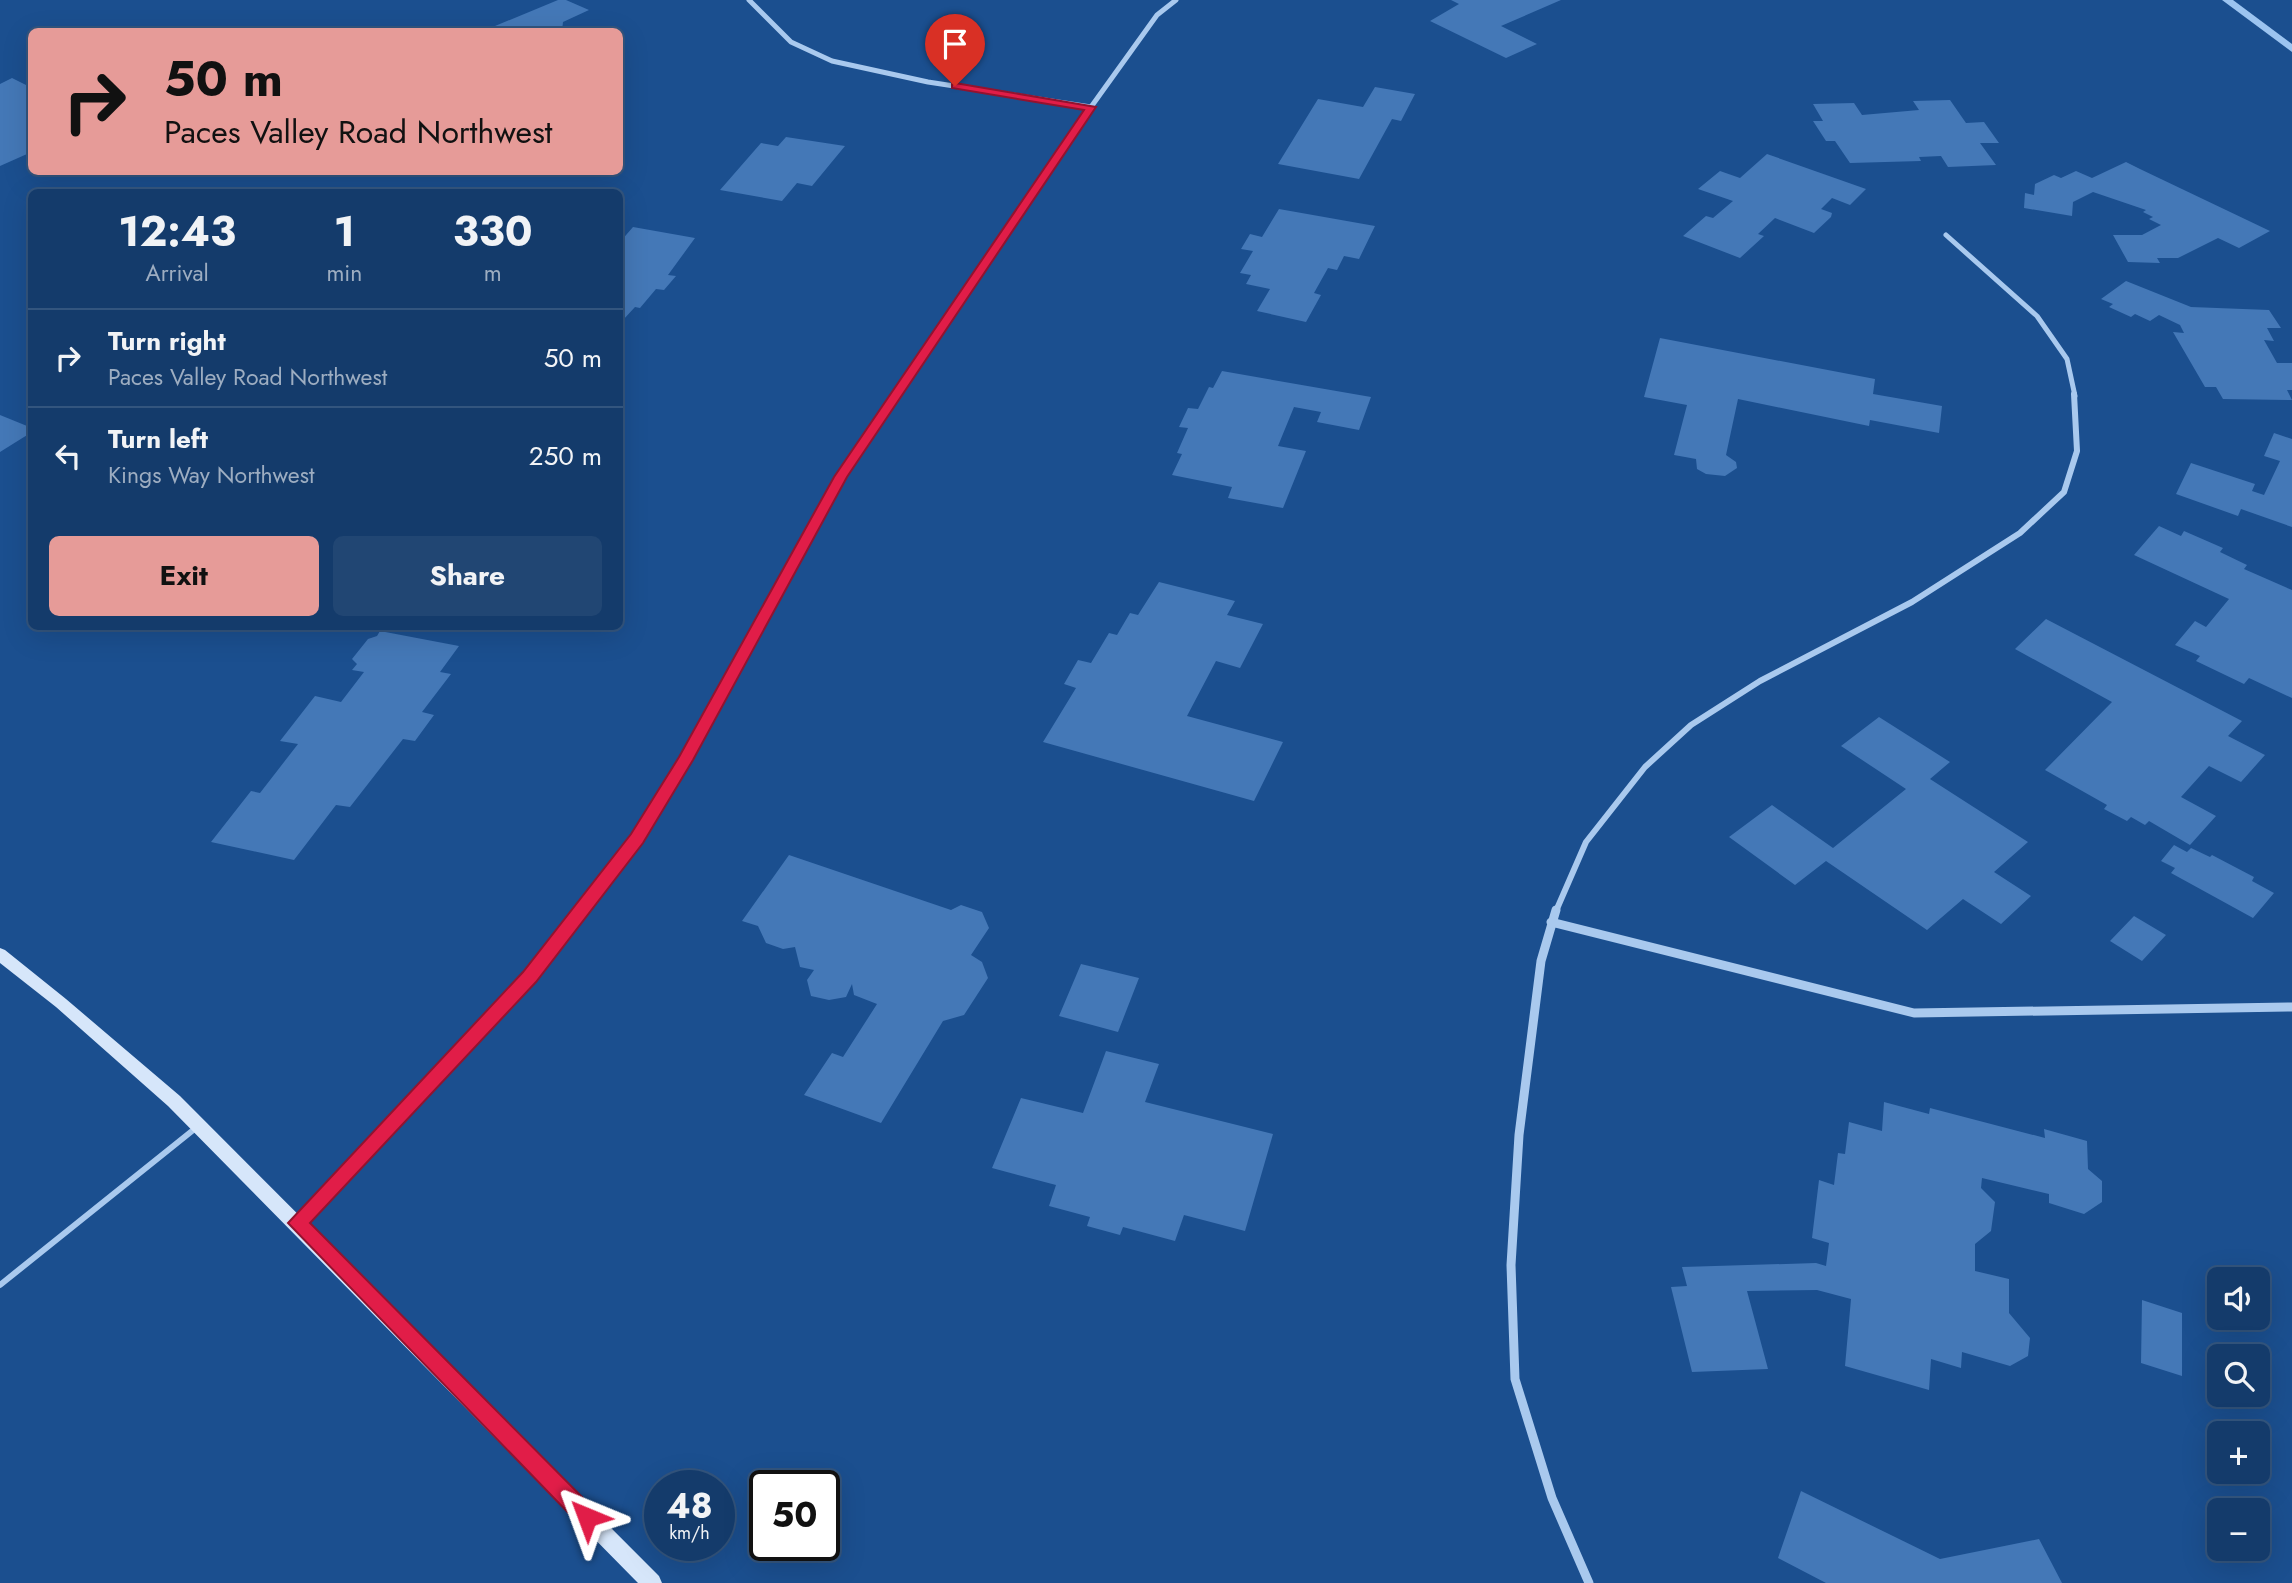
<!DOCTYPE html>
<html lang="en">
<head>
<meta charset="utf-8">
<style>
	:root { --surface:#143b6b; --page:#214673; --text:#f1f3f6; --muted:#9dadc1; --line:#33557e; --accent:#e69b98 }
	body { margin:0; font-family:Jost,sans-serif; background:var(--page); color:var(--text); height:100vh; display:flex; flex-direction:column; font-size:26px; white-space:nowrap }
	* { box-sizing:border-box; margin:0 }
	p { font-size:23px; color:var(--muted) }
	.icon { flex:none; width:38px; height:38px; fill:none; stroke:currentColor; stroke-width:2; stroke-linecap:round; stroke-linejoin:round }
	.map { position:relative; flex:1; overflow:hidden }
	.details { position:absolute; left:28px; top:189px; width:595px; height:441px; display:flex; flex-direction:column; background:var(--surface); border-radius:10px; box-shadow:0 7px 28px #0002,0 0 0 2px var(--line) }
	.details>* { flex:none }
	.hud { position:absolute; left:28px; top:28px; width:595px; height:147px; border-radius:10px; box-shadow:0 7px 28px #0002,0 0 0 2px var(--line); background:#e69b98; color:#111; overflow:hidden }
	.buttons { position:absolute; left:2207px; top:1267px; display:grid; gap:14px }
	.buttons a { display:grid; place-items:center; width:63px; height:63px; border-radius:10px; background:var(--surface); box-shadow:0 7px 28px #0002,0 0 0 2px var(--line); font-size:35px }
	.speed { position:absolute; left:644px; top:1470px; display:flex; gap:14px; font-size:35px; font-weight:700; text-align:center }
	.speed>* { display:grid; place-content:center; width:91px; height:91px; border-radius:50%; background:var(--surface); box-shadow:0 7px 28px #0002,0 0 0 2px var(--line); line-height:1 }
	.speed small { font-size:18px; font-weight:400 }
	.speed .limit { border:4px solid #111; border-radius:10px; background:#fff; color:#111 }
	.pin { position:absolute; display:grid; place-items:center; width:60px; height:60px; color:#fff; margin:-72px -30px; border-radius:50% 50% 50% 0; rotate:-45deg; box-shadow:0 0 7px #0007 }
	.pin .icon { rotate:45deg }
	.me { position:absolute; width:77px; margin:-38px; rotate:316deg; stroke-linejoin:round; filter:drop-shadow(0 0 5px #0008) }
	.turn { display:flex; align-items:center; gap:24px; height:147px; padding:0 21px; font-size:32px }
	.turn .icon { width:91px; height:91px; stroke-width:2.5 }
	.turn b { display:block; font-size:49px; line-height:60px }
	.eta { display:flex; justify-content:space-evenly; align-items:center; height:119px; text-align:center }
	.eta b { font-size:42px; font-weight:700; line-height:49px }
	.cta { display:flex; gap:14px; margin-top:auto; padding:14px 21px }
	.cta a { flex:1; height:80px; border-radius:10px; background:var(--accent); color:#111; font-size:28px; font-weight:700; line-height:80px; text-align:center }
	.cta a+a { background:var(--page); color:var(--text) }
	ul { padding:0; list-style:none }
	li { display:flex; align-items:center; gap:21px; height:98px; padding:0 21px; border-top:2px solid var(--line) }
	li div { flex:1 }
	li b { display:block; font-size:26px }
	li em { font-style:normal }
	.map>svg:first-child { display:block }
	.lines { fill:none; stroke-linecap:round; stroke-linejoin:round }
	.stream { fill:#9cc4f0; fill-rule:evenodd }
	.building { fill:#4478b7 }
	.service { stroke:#a9c9ee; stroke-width:6 }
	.minor-far2 { stroke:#a9c9ee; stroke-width:5 }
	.minor-far1 { stroke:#a9c9ee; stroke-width:6 }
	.minor { stroke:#a9c9ee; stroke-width:9 }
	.secondary { fill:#d6e6fa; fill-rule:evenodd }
	.route { fill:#e11d48; stroke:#92132f; stroke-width:2 }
</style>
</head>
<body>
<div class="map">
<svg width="2292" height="1583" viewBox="0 0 2292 1583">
	<rect width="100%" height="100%" fill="#1b4f8f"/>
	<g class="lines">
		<!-- stream -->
		<path class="stream" d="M2222,0h11l59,44v8z"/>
	</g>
	<!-- building -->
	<path class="building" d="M558,0h8l23,10 -26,12 -1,9h-79z
		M1451,0h110l-60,26 36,18 -31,14 -76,-37 29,-17z
		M12,78l20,10v68l-5,-2 -27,12v-82z
		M1375,87l40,7 -14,27 -9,-2 -33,60 -81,-15 40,-65 45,8z
		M1950,100l16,23 18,-1 15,21h-19l16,22 -48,2 -7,-11 -22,1 2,4 -71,2 -15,-22h-9l-13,-20h10l-10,-17 41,-1 8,12 57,-5 -6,-9z
		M786,137l59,9 -33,40 -15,-3 -15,18 -62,-11 41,-47 17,3z
		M1767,154l99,35 -16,16 -18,-7 -11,11 11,4 -1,4 -17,16 -39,-15 -17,16 6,2 -24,22 -57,-22 23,-20 7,2 20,-17 -35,-12 22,-18 20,7z
		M2126,162l14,7 130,62 -31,17 -21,-10 -40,20h-21l3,5 -32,-1 -15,-27h29l19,-10 -12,-6 4,-2 -10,-5 3,-2 -53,-18 -20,10 -1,14 -48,-8 1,-15 9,2 1,-11 19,-9 7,3 15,-7 16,7z
		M1279,209l96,17 -16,33 -15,-3 -7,14 -9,-2 -14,25 7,2 -15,27 -49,-11 13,-22 -24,-5 5,-9 -11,-2 13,-22 -12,-2 9,-15 12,3z
		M633,227l62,11 -27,37 8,1 -12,14 -8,-1 -16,19 -5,-1 -12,13 -3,-1v-77z
		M2126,281l65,26 78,3 12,18h-14l7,13 -10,-1 13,23h15v27h-5l5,10 -69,-1 -7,-12h-11l-32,-55 11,1 -4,-8 -21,-10 -9,6 -15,-7 -4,3 -22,-10 4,-3 -12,-5z
		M1660,338l215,41 -2,15 69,12 -3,27 -69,-13 -1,6 -131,-27 -12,56 10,7 1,6 -12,8 -19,-2 -9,-5 -1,-10 -22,-4 13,-50 -43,-8z
		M1222,371l149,26 -12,33 -42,-8 4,-10 -27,-5 -16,39 28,5 -23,57 -55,-10 4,-11 -60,-12 10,-21 -5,-1 11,-25 -9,-1 9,-19 10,1 11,-22 4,1z
		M0,415l32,13v4l-32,20z
		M2274,433l18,6v88l-51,-18 -3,7 -62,-22 15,-31 64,21 -3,7 12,4 16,-34 -16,-5z
		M2159,526l22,10 3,-5 39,17 -3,4 27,13 -3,4 48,21v108l-43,-20 -5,6 -48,-23 4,-5 -25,-11 20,-24 11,6 23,-28 -95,-44z
		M1159,582l76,19 -8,14 36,9 -23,44 -24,-7 -29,55 96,26 -29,59 -211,-59 33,-54 -12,-4 14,-24 13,3 18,-30 8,2 13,-22 8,2z
		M2046,619l196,102 -14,15 37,19 -24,27 -32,-16 -28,31 35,19 -26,29 -41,-24 -4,4 -14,-8 -4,4 -23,-12 3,-4 -62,-35 67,-68 -97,-53z
		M380,631l79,15 -19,26 11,2 -29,38 12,3 -19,26 -12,-2 -53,68 -14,-2 -42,55 -83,-18 40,-51 9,2 38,-49 -18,-3 35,-45 26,6 23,-30 -12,-2 5,-6 -5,-5 16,-20 9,-3z
		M1879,717l71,45 -20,17 98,63 -34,30 37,24 -30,28 -38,-25 -36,31 -101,-69 -31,24 -66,-48 43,-32 61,43 73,-59 -65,-43z
		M2174,845l13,7 4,-4 19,9 2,-2 42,22 -2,4 22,12 -21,25 -82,-45 4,-5 -14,-7z
		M789,855l162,55 10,-5 21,7 7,16 -18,27 11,7 6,16 -24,37 -21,6 -62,102 -77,-28 28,-42 11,4 34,-53 -23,-9 -2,-11 -6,13 -17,3 -18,-4 -4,-16 7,-10 -14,-3 -5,-20 -12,2 -17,-6 -8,-17 -16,-5z
		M2134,916l32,19 -24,26 -32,-20z
		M1081,964l58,14 -21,54 -59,-16z
		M1106,1051l53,13 -14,38 128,32 -28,97 -61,-16 -9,26 -52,-14 -3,8 -33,-9 3,-9 -41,-11 7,-21 -64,-17 29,-70 62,15z
		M1884,1102l45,12 1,-6 115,30 -1,-9 43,12 1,28 14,12v21l-18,12 -35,-11v-9l-67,-16 -1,10 14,14 -4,29 -16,13v27l34,8v34l21,25 -2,18 -18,10 -48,-14 -1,16 -30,-9 -2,31 -84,-24 6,-67 -34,-9 -70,1 21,78 -76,3 -21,-85 16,-1 -5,-19 134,-4 10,3 3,-23 -17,-5 7,-58 15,5 4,-32 7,1 4,-32 33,9z
		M2142,1300l40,13v63l-41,-13z
		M1801,1491l139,68 99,-20 23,44h-236l-48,-25z"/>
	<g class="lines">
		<!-- service -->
		<path class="service" d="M0,1285l197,-158"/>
		<!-- minor-far2 -->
		<path class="minor-far2" d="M749,0l42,42 41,19 96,21 163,25
			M1946,235l91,81 30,43 8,37
			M896,396l195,-289 66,-92 19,-15"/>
		<!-- minor-far1 -->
		<path class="minor-far1" d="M580,911l57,-72 49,-79 155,-283 56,-83
			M1556,911l30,-69 59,-75 46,-42 69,-44 152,-79 108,-69 44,-41 13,-41 -3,-57"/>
		<!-- minor -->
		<path class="minor" d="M1556,910l-15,51 -22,174 -8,130 4,114 37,119 37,85
			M1551,922l363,91 378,-6
			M298,1223l231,-246 53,-67"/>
		<!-- secondary -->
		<path class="secondary" d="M0,948l5,2 61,49 114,97 479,480 3,7h-24l-470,-477 -112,-99 -56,-44z"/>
	</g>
	<!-- route -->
	<path class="route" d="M955,83l141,24 -249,370 -154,283 -50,83 -107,139 -226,241 285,287 3,7 -3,8 -8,3 -7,-3 -292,-302 235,-251 108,-138 48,-77 155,-280 250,-367 -132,-22v-4z"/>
</svg>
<div class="buttons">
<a><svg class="icon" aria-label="sound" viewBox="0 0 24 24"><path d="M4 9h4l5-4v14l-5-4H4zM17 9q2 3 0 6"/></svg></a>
<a><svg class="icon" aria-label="search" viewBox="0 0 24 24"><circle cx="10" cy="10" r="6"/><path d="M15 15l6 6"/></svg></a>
<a>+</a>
<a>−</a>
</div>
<div class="speed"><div>48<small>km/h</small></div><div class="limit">50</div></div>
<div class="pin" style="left:955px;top:86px;background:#d93025"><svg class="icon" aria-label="arrive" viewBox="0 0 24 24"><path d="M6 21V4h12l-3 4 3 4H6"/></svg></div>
<svg class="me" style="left:587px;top:1517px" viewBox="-20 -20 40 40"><path d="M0-17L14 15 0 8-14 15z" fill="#e11d48" stroke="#fff" stroke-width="4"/></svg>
<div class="hud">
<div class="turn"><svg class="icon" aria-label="right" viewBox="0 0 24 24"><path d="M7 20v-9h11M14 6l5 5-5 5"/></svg><div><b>50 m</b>Paces Valley Road Northwest</div></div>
</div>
<section class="details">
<div class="eta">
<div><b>12:43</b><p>Arrival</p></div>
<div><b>1</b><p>min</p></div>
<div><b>330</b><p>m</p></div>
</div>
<ul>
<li><svg class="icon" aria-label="right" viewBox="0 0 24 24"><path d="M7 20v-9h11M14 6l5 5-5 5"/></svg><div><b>Turn right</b><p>Paces Valley Road Northwest</p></div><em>50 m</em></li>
<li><svg class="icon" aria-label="left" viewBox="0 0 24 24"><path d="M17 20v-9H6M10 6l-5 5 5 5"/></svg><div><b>Turn left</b><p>Kings Way Northwest</p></div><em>250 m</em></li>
</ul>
<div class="cta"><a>Exit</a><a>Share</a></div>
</section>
</div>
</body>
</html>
